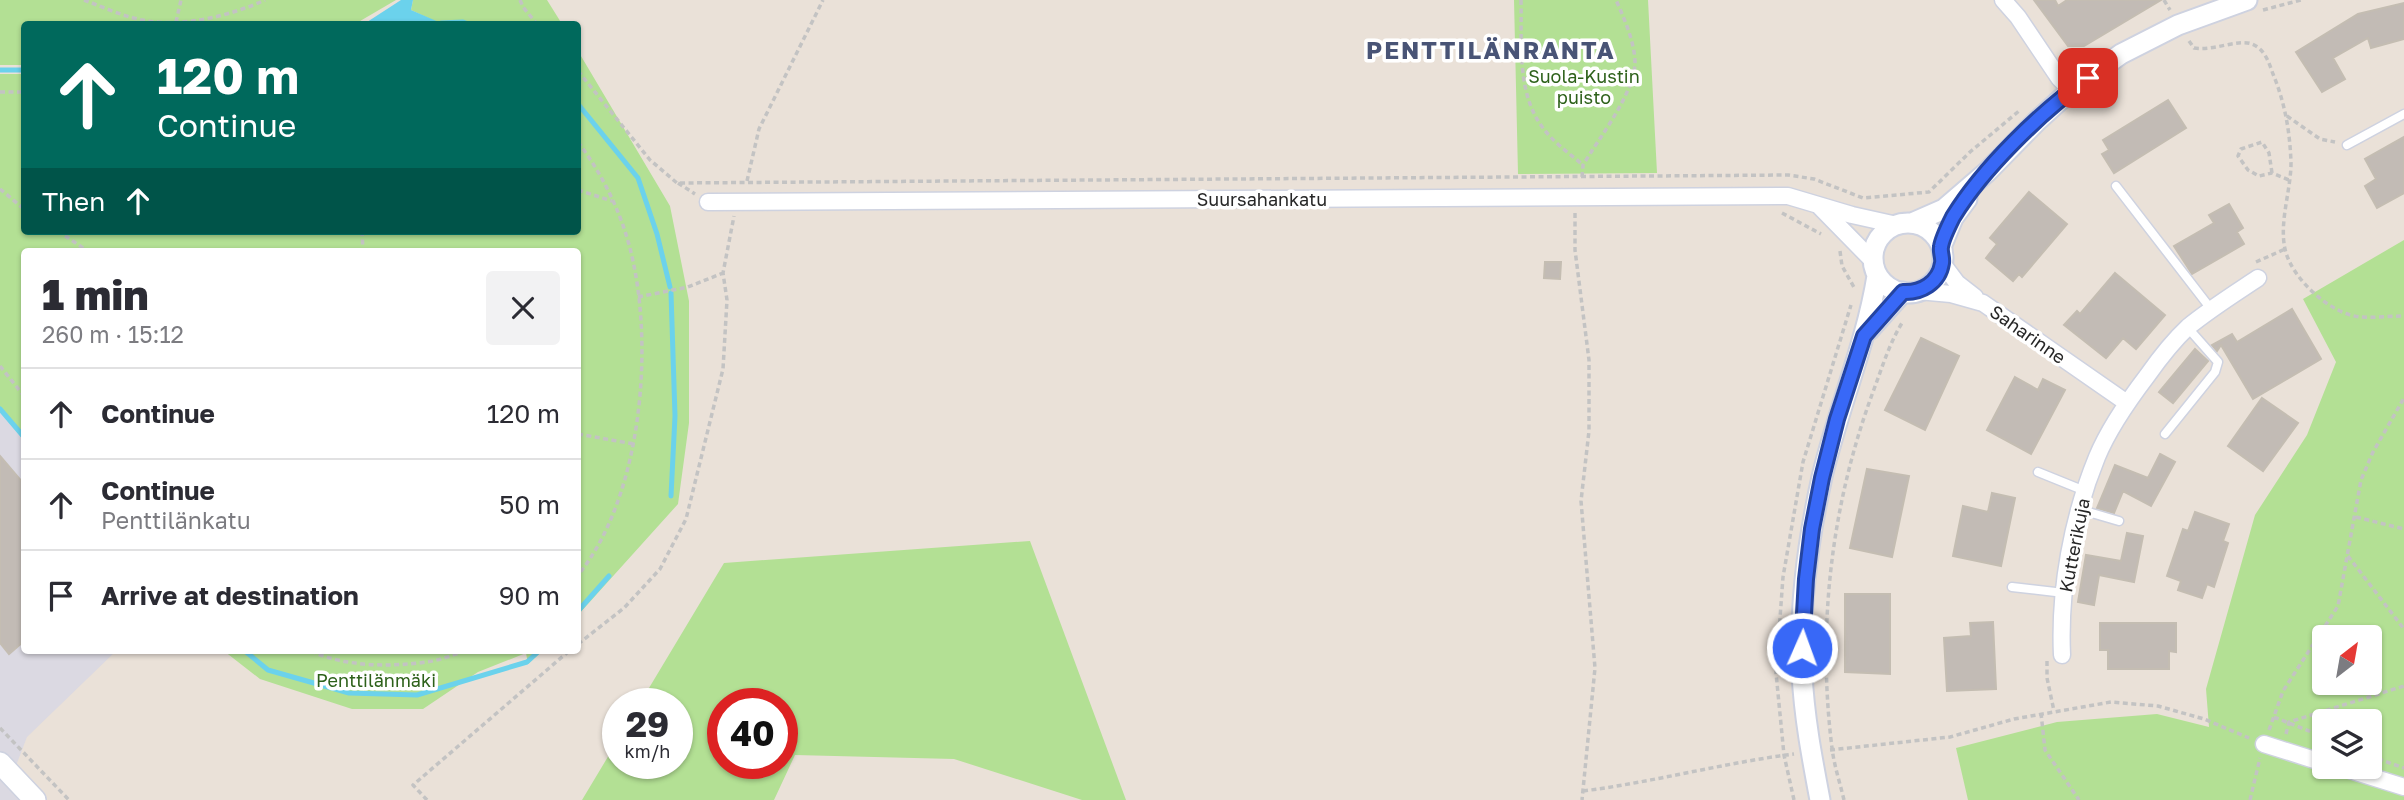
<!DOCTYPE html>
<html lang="en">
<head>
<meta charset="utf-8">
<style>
	:root { --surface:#fff; --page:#f2f2f3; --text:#2b2b33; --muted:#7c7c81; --line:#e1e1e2 }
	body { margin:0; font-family:"Golos Text",sans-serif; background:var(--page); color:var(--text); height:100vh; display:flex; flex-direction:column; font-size:26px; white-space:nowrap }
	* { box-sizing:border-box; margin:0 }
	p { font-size:23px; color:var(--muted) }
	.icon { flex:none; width:38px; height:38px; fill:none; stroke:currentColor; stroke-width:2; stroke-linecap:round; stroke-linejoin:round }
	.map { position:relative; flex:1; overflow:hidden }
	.side { position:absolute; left:21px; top:248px; width:560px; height:406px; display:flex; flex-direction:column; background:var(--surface); border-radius:7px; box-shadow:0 2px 5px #0004 }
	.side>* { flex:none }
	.banner { position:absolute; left:21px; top:21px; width:560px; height:214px; border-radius:7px; box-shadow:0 2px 5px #0004; background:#00695c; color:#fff; overflow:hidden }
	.needle { width:46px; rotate:31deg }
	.controls { position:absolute; left:2312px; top:625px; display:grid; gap:14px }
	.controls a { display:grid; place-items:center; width:70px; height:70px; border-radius:7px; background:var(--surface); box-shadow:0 2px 5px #0004; font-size:35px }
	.speed { position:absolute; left:602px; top:688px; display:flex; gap:14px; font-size:35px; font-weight:700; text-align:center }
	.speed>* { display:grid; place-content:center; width:91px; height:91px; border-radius:50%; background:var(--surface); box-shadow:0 2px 5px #0004; line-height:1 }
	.speed small { font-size:18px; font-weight:400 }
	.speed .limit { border:10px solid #d22; background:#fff; color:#111 }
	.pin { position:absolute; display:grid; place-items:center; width:60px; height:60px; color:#fff; margin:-30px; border-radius:14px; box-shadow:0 4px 10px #0006 }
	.me { position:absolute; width:77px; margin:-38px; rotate:2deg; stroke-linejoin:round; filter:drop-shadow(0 0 5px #0008) }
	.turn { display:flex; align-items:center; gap:24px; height:147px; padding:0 21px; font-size:32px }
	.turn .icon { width:91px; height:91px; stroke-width:2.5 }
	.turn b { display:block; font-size:49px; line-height:60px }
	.then { display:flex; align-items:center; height:66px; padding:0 21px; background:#0003; gap:14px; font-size:26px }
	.round { display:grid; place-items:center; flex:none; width:74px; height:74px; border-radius:7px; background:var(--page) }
	.headline { display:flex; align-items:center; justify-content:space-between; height:119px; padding:0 21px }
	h1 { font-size:42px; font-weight:800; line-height:52px }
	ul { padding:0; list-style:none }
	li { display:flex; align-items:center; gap:21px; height:91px; padding:0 21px; border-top:2px solid var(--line) }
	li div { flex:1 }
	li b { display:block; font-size:26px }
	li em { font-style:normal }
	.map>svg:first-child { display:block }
	.industrial { fill:#dbd9e2 }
	.green { fill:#b3e094; fill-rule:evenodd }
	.water { fill:#6bd2ec }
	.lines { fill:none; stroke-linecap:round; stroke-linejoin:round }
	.stream { stroke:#6bd2ec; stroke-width:5 }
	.building { fill:#c2bbb5; stroke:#c4bdb2; stroke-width:2 }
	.service-casing { stroke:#ced2e0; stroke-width:11 }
	.minor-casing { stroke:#ced2e0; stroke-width:19 }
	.tertiary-casing { stroke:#ced2e0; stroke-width:23 }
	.secondary-casing { stroke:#ced2e0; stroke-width:24 }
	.path { stroke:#c3c3c3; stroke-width:3.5; stroke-dasharray:5 3.5; stroke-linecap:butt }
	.service { stroke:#fff; stroke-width:8 }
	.minor { stroke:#fff; stroke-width:16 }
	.tertiary { stroke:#fff; stroke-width:19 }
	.secondary { stroke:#fff; stroke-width:21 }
	.route-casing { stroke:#2444a1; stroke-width:18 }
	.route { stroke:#3868f7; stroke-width:12 }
	.labels { text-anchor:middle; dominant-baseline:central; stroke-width:7; stroke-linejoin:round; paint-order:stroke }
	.park-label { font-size:18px; fill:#2d611a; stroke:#fff }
	.street-label { font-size:18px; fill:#272727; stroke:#fff }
	.district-label { font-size:24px; font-weight:bold; letter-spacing:2px; fill:#495476; stroke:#fff }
</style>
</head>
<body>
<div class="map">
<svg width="2404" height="800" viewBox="0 0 2404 800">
	<rect width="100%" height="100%" fill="#eae1d8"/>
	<!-- industrial -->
	<path class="industrial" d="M0,411l24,29v211h92l-89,86 -18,47 15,16h-24z"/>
	<!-- green -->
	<path class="green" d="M0,0h396l-41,24h-331v41h-24z
		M413,0h134l15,24h-121l-30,-14z
		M1514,0h134l9,173 -139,1z
		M578,51l92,155 19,95v122l-11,81 -100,111v-363h-554v188l-24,-29v-337h24v157h554z
		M2404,240v560h-436l-12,-52 101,-26 100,-8 52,13 -3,-38 49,-174 52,-80 29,-73 -33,-63zM2324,637h46v45h-46zM2324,721h46v45h-46z
		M1030,541l96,259h-44l-128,-41 -159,-4 -21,45h-192l36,-60v23h59v-59l-37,-1 84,-140zM723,704h59v59h-59z
		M224,651h318l-14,13 -2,-11 -48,19 -55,37h-71l-92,-30z"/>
	<!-- water -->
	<path class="water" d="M401,0h12l-2,10 30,13 -77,1z"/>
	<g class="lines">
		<!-- stream -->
		<path class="stream" d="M441,23l22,-1 5,2
			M0,70h24
			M578,104l60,74 19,56 13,53
			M0,409l24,28
			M671,496l4,-80 -4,-123
			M578,611l31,-35
			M245,651l23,19 81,23 68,2 110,-33 12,-11"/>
	</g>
	<!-- building -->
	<path class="building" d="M2034,0h21l3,6 9,-6h94l-77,46h-16z
		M2404,3v36l-33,9 -3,-10 -35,20 12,21 -23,13 -26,-40 62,-38z
		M2168,100l18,28 -72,45 -12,-19 7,-4 -6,-10z
		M2404,137v56l-27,15 -12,-22 11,-7 -11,-20z
		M2029,192l38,32 -45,53 -3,-3 -6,7 -27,-23 11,-14 -7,-6z
		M2229,204l14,24 -6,4 7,12 -52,30 -18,-28 40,-23 -5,-8z
		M1545,262h16l-1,17 -16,-1z
		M2115,273l50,42 -29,34 -13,-11 -17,20 -42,-33 13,-14 3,3z
		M2292,309l29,50 -68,40 -32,-54 -4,6 -5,-6 20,-11 5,8z
		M1921,338l38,18 -34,74 -40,-20z
		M2195,349l13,12 -35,42 -14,-11z
		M2015,377l23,13 5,-11 22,11 -34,64 -44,-24z
		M2262,398l36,25 -35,48 -35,-25z
		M2160,454l15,8 -24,44 -28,-15 -9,22 -17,-5 18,-43 33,13z
		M0,456l24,28v157l-15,13 -9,-11z
		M1867,469l42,7 -17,81 -42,-9z
		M1992,493l23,5 -14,68 -48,-10 10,-50 25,6z
		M2195,512l34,12 -6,17 5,2 -14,44 -7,-3 -5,14 -24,-8 3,-9 -14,-5 16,-47 5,2z
		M2127,533l16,3 -9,46 -35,-7 -5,30 -16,-3 8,-47 35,6z
		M1845,594h45v80l-45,-2z
		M1993,622l3,67 -49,2 -3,-53 27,-2 -1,-13z
		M2100,623h76v29l-7,-1v18h-61v-19h-8z"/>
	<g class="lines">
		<defs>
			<path id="service" d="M2347,145l57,-31
				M2116,186l95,123
				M2165,434l50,-62 3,-10 -30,-34
				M2038,472l47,19
				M2078,509l41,12
				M2012,587l52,6"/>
			<path id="minor" d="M2003,0l15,17 41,61 12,12
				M708,202l1080,-6 64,19 45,10
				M1820,207l53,54
				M1942,263l15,20 18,14
				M1918,291l33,3 32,9 144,100
				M2062,655c-3,-65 10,-137 35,-198 12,-29 31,-56 50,-81 12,-17 26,-35 41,-49 22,-18 46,-33 70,-49
				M2264,744l60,19
				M2337,766l67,21"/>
			<path id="tertiary" d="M1912,223l32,-14 43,-37 49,-50 35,-32 50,-36 57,-29 69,-25
				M1873 258a35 35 0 1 1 70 0a35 35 0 1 1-70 0Z
				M1941,247l12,-29 14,-19
				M1869,330l34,-38
				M1820,800c-8,-42 -16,-84 -18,-127 -3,-65 6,-133 20,-196 16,-68 44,-133 55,-201"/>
			<path id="secondary" d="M0,763l35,37"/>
		</defs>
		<!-- service casing -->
		<use href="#service" class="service-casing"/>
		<!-- minor casing -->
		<use href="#minor" class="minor-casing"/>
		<!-- tertiary casing -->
		<use href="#tertiary" class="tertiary-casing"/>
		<!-- secondary casing -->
		<use href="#secondary" class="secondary-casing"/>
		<!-- path -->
		<path class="path" d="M84,0c19,7 38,16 58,20 39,8 88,-4 123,-20
			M520,0l3,7 14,17
			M1521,0c1,41 -5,93 22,128 10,14 26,25 40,37
			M2164,0l6,10
			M2263,10l38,-10
			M176,22l5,-22
			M2189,41l5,7c20,3 43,-9 58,-4 13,5 17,19 21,30 12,29 17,58 18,89 0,27 -12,59 -6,86 6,29 46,66 76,68 14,1 29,-1 43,-1
			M578,71l72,89 27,23 1111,-8 26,4 49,19 66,-6 41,-40 49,-41
			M0,92h24
			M2287,116l33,23 15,3
			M578,142c22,29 40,64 50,99 28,97 15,255 -50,334
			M2272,173l-3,-20 -7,-11 -21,7 -3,7 10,14 11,6 13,-3 17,7
			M1582,177l1,-12c16,-27 51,-71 52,-102 0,-20 -11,-45 -19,-63
			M747,181l12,-52 64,-129
			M678,183l17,11
			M0,189l24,20
			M578,190l34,11
			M1575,213v37l14,110v71l-8,70 14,167 -13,132
			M1782,213l39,21
			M58,231l31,21
			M362,231l1,21
			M1840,251l2,15 13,23
			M2256,262l29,-13
			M638,297l50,-10 35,-14
			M0,366l24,30
			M578,434l56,10
			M2356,517l48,12
			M2348,556l56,73
			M578,644l46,-36 36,-39 26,-50 37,-150 4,-69 -4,-27 11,-57
			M311,651c34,16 80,16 116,11 13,-2 26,-7 38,-11
			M2047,661v17l7,33
			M2041,713l4,37 34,50
			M2274,717l50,20
			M0,728l69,72
			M2269,730l14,-39 55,-85 23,-126 12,-28 31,-54
			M2286,734l3,-12 115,-36
			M1830,750l120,-13 64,-18 97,-17 47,4 46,13 45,19
			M2370,756l34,12
			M1583,791c71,-9 140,-28 211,-37
			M427,800l-14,-15 156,-134
			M1794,800l-10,-45 -8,-82 7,-96 20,-115 48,-157
			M1844,800c-4,-17 -10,-35 -12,-52 -15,-120 -1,-243 41,-356 9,-24 16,-48 29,-69
			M2250,800l10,-42"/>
		<!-- service -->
		<use href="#service" class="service"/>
		<!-- minor -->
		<use href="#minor" class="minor"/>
		<!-- tertiary -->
		<use href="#tertiary" class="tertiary"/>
		<!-- secondary -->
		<use href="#secondary" class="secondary"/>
	</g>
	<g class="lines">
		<defs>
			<path id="route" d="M1802,648l4,-69 6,-50 10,-51 15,-59 27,-83 39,-44c18,1 36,-9 39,-29 1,-5 -2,-11 -1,-16 1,-8 8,-22 12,-30 30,-49 88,-105 135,-139"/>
		</defs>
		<!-- route casing -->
		<use href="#route" class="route-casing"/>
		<!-- route -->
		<use href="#route" class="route"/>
	</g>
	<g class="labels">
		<!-- park labels -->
		<g class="park-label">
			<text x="1584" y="76">Suola-Kustin<tspan x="1584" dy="21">puisto</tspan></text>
			<text x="376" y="680">Penttilänmäki</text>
		</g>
		<!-- street labels -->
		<g class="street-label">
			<text x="1262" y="199">Suursahankatu</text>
			<text transform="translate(2028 334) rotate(35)">Saharinne</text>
			<text transform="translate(2074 545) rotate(-79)">Kutterikuja</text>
		</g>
		<!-- district labels -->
		<g class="district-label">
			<text x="1491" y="49">PENTTILÄNRANTA</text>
		</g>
	</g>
</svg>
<div class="controls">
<a><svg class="needle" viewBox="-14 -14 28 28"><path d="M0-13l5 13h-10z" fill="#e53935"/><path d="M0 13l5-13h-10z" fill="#7c7c81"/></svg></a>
<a><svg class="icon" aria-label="layers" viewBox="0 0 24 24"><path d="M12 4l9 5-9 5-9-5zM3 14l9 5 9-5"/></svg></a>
</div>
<div class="speed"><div>29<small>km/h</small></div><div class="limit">40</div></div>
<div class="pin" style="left:2088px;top:78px;background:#d93025"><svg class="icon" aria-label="arrive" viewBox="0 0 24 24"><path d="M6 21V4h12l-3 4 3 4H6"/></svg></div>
<svg class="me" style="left:1802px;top:648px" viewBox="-20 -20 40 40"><circle r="17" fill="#3868f7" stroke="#fff" stroke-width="3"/><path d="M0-11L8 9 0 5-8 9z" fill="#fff"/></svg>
<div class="banner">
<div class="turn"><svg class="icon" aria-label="ahead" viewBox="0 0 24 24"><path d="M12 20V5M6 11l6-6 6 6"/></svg><div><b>120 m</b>Continue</div></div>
<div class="then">Then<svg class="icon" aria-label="ahead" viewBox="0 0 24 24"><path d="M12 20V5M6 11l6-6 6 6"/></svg></div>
</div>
<section class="side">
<div class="headline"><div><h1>1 min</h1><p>260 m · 15:12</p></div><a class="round"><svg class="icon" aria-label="close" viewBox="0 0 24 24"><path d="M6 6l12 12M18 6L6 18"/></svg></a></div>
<ul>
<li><svg class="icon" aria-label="ahead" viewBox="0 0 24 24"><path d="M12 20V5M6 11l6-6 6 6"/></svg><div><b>Continue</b></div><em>120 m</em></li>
<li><svg class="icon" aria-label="ahead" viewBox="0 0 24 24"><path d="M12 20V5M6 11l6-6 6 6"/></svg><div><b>Continue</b><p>Penttilänkatu</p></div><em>50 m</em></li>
<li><svg class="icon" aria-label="arrive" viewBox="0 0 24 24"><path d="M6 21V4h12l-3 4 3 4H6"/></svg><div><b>Arrive at destination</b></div><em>90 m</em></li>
</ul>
</section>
</div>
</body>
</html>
